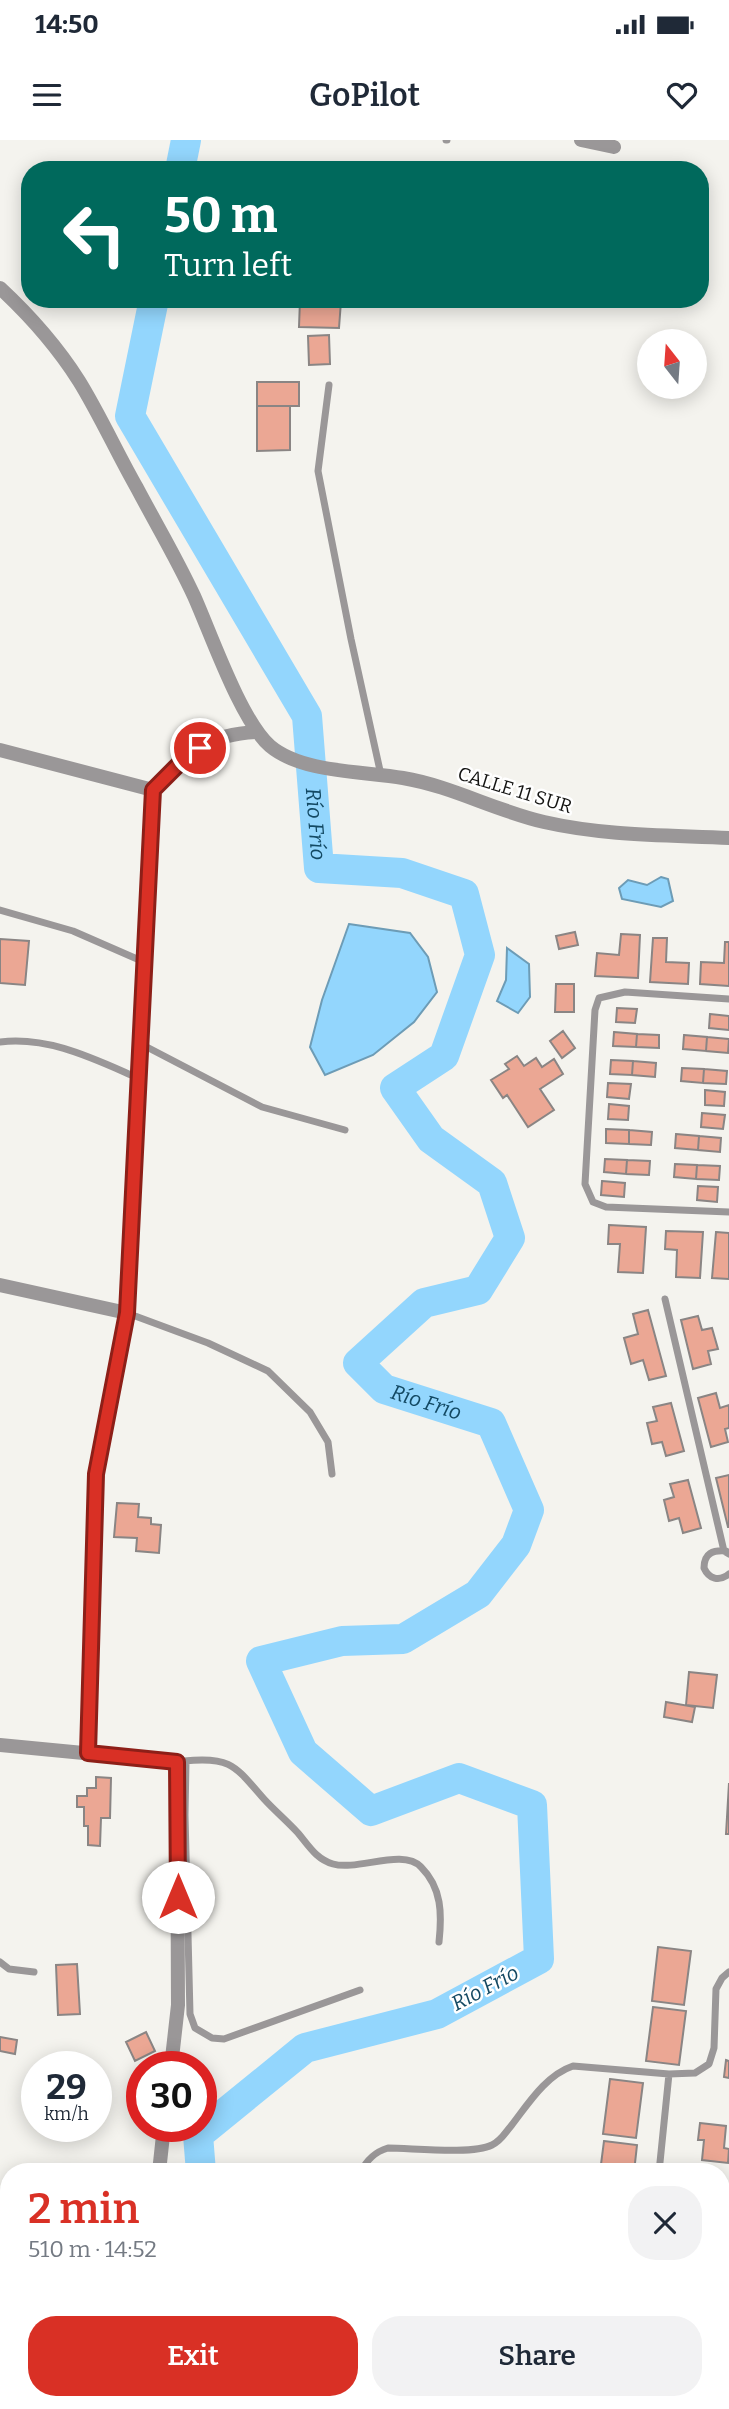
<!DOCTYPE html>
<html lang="en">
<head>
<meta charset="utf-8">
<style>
	:root { --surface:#fff; --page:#f2f2f3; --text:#1f2937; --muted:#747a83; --accent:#d93025 }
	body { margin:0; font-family:Bitter,serif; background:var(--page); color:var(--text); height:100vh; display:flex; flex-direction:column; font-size:26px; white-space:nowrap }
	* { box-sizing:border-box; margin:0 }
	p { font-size:23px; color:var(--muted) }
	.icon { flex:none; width:38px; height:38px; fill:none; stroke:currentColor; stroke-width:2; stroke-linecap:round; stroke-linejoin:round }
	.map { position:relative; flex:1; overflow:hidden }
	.side { position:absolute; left:0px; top:2023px; width:730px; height:247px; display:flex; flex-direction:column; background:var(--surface); border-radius:28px 28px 0 0; box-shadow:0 4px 18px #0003 }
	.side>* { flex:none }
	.guide { position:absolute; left:21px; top:21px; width:688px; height:147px; border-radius:28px; box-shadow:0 4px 18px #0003; background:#00695c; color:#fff; overflow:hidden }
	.needle { width:46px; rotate:343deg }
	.buttons { position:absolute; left:637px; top:189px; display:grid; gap:14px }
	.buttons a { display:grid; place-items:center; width:70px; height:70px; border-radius:50%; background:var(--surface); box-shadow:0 4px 18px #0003; font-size:35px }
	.speed { position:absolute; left:21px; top:1911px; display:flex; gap:14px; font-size:35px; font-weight:700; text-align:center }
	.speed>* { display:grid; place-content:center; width:91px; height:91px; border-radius:50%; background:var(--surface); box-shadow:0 4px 18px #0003; line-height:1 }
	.speed small { font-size:18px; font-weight:400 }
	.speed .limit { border:10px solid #d22; background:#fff; color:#111 }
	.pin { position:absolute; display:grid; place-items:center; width:60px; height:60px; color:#fff; margin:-30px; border:4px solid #fff; border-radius:50%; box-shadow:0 2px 7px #0007 }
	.me { position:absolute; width:77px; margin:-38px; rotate:0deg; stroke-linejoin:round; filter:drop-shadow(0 0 5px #0008) }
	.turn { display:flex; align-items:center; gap:24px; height:147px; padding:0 28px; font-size:32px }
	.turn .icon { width:91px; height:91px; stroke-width:2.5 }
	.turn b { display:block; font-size:49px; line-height:60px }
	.round { display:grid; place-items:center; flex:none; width:74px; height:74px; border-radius:28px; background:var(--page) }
	.overview { display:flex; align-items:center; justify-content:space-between; height:119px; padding:0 28px }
	h1 { font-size:42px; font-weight:600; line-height:52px; color:var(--accent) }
	.cta { display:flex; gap:14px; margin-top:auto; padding:14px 28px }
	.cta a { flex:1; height:80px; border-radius:28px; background:var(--accent); color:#fff; font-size:28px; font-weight:600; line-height:80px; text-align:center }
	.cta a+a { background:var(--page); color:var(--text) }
	.status { display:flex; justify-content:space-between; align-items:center; height:49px; padding:0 35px; background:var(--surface); direction:ltr }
	.status svg { height:19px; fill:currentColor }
	header { display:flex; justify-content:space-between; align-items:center; height:91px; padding:0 28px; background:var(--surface); font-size:32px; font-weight:600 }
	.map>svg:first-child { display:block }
	.water { fill:#93d6fd; stroke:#6d9cb6; stroke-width:2 }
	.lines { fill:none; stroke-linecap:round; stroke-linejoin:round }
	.river { stroke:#93d6fd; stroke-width:30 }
	.building { fill:#eba794; stroke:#8a8584; stroke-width:2 }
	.lane { stroke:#9a9798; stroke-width:7 }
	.street { stroke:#9a9798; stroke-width:14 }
	.route-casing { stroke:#8d1f18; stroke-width:18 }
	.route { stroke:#d93025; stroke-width:12 }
	.labels { text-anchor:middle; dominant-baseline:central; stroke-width:5; stroke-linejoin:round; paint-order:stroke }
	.street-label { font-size:19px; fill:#141412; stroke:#fff }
	.water-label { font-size:21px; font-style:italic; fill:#134963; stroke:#fff }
</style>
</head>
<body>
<div class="status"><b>14:50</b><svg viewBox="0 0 49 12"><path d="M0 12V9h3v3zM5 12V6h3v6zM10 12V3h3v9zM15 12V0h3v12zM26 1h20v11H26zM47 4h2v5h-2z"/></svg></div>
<header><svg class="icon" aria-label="menu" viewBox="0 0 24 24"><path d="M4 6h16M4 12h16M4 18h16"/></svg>GoPilot<svg class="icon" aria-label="heart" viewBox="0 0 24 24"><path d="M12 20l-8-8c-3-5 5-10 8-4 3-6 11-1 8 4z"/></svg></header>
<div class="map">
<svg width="729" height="2269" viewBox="0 0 729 2269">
	<rect width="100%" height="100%" fill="#f4f3ee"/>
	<!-- water -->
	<path class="water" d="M661,737l7,2 5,22 -12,6 -39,-8 -3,-11 9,-8 19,5z
		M349,784l61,9 18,24 9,35 -23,30 -41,33 -48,20 -15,-28 12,-47z
		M507,808l22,16 1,33 -12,16 -21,-12 9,-21z"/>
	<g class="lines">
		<!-- river -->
		<g class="river">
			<path d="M180,30l6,-30"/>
			<path id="s1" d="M154,159l-24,117 177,300 12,152 83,5 62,21 16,61 -36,101 -49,32 36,51 61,44 18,55 -32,52 -54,13 -66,60 26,26 107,34 38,87 -13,35 -38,49 -75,45 -61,2 -81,20 42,91 68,59 88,-33 73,27 7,154 -102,55 -132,34 -107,87 3,37"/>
			<path d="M319,2261l7,8"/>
		</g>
	</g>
	<!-- building -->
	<path class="building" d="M613,23l47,1v6h-47z
		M564,25l40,2v3h-40z
		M300,160l41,1 -2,27 -40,-1z
		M329,195l1,29 -21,1 -1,-29z
		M257,242h42v24h-42z
		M257,266h33v44l-33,1z
		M575,792l3,13 -19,4 -3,-13z
		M621,794l19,1 -2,43 -43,-2 2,-23 22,2z
		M653,798h14l-1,24 23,1 -1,21 -38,-2z
		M0,799l29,2 -4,44 -25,-2z
		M725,802h4v44l-29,-2 1,-22 23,1z
		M556,844h18v28h-19z
		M617,868l20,1 -2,14 -19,-1z
		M710,874l19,2v14l-20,-2z
		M563,891l12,17 -13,10 -12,-17z
		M614,892l23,2 -1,13 -23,-1z
		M637,894l22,1v13l-23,-1z
		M684,895l23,2 -1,14 -23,-2z
		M707,897l22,2 -1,14 -22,-2z
		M517,916l7,10 12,-8 6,9 12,-8 9,15 -23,15 14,21 -26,17 -21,-32 -4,3 -12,-18 18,-11 -4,-5z
		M611,920l22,1 -1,14 -22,-1z
		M633,921l23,2 -1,14 -23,-2z
		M682,928l22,1 -1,14 -22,-2z
		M704,929l23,2 -1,13 -23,-1z
		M608,943l23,1 -2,15 -22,-2z
		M705,950l20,2 -1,14 -19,-1z
		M609,964l20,2 -1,14 -20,-1z
		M702,973l23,2 -2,14 -22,-2z
		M606,989l23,1v14l-23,-1z
		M629,990l23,2 -1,13 -22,-1z
		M676,994l23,2 -1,14 -23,-2z
		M699,996l22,2 -1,14 -22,-2z
		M605,1019l22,1 -1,14 -22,-2z
		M627,1020l23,1 -1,14 -23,-1z
		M675,1024l22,1 -1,14 -22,-2z
		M697,1025l23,1 -1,14 -23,-1z
		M602,1041l23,2 -1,14 -23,-2z
		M698,1046l20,1 -1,15 -20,-2z
		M609,1085l37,2 -3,46 -25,-1 2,-28h-12z
		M666,1091l37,1 -3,46 -24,-1 1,-27 -12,-1z
		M716,1092l13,1v46l-17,-1z
		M648,1170l18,66 -17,4 -6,-20 -12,4 -7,-26 14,-4 -5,-20z
		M698,1176l4,14 10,-2 6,21 -10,2 3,13 -18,5 -12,-49z
		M716,1253l4,15 9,-3v23l-4,1 3,13 -17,5 -13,-49z
		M671,1263l13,48 -18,5 -4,-14 -10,2 -5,-21 10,-2 -4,-14z
		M729,1335v52h-1l-12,-49z
		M688,1340l13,48 -18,5 -4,-15 -10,3 -5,-21 10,-3 -4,-13z
		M117,1363l22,1 -1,13 13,1v6l10,1 -2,28 -23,-2 1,-13 -23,-1z
		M689,1532l28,3 -4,33 -27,-3z
		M666,1562l29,5 -3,15 -28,-5z
		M96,1637l15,1 -1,40h-9l-1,28 -12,-1v-19h-4v-19h-7v-11h10v-8h9z
		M729,1643v51h-3z
		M658,1807l33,4 -7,54 -32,-4z
		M77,1824l3,50 -22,1 -2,-50z
		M653,1867l33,4 -7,54 -33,-4z
		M146,1892l9,19 -20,10 -9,-19z
		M0,1897l17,3 -2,14 -15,-3z
		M726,1920l3,1v17l-5,-1z
		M610,1939l33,4 -7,55 -33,-4z
		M700,1983l26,3 -2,22 5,1 -1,14 -26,-3 2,-20h-6z
		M604,2001l33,4 -3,27h-34z
		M104,2261h29v4h-29z
		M385,2261h25v6h-25z"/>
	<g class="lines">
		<!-- lane -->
		<path class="lane" d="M446,0h1
			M329,245l-11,86 33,168 30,136
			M0,770l73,21 71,31
			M729,859l-104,-7 -26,6 -4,12 -10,174 8,18 13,5 123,5
			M0,902c49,-6 94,17 138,36
			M141,904l121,63 83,23
			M665,1159l59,252 5,3
			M127,1173l81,30 60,28 42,41 18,30 4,32
			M726,1411c-13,-1 -22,2 -22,17 5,11 15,14 25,6
			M184,1621c47,-5 51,5 80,38 11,12 23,22 34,34 11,13 18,26 35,31 25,7 70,-16 88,3 21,21 21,47 18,75
			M186,1621l-1,54 5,199 5,14 17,10 12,1 136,-49
			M0,1822l9,7 25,3
			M361,2032c6,-13 14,-20 27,-24 24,0 84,7 104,-3 9,-4 13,-12 19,-19 17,-22 35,-51 62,-60l96,8 26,-1 14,-9 5,-16 2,-59 6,-11 7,-6
			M659,2032l10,-98"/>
		<!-- street -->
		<path class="street" d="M581,0l33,7
			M0,148c28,26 58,60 79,93 21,34 38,72 58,107 19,36 40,71 57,108 17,38 47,125 76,150 32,27 93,25 133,32 48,8 93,33 141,44 61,14 124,13 185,16
			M0,610l153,40
			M0,1145l127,28 -31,161 -8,279
			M127,1173l26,-523c36,-36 50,-55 103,-58
			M0,1605l177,17 1,243 -7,62
			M159,2032l5,-46
			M0,2066l9,2
			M0,2105l9,3
			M267,2261l4,8
			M633,2261l64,8
			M451,2269l2,-8"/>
	</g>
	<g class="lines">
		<defs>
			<path id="route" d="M178,1757l-1,-135 -89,-9 8,-279 31,-161 26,-523 33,-33 14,-9"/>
		</defs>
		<!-- route casing -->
		<use href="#route" class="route-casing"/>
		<!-- route -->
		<use href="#route" class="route"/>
	</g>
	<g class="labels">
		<!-- street labels -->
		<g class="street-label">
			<text transform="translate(515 650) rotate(17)">CALLE 11 SUR</text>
		</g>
		<!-- water labels -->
		<g class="water-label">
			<text stroke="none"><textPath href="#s1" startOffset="576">Río Frío</textPath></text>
			<text stroke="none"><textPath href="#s1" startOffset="1480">Río Frío</textPath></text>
			<text transform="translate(485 1848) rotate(-28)">Río Frío</text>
		</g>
	</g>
</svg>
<div class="buttons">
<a><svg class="needle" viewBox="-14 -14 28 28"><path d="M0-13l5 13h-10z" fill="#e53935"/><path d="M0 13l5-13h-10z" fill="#747a83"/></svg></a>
</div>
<div class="speed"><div>29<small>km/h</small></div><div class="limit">30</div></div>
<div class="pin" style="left:200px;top:608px;background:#d93025"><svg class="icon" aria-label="arrive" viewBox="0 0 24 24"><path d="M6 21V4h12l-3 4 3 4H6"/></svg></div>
<svg class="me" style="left:178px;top:1757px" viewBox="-20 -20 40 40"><circle r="19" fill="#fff"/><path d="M0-13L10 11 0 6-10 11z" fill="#d93025"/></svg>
<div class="guide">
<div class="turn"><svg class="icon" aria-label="left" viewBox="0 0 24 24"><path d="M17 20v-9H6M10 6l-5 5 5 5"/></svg><div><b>50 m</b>Turn left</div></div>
</div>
<section class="side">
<div class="overview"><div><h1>2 min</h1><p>510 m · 14:52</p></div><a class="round"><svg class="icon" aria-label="close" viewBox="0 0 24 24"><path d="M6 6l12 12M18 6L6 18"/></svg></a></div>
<div class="cta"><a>Exit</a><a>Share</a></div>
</section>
</div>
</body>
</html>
